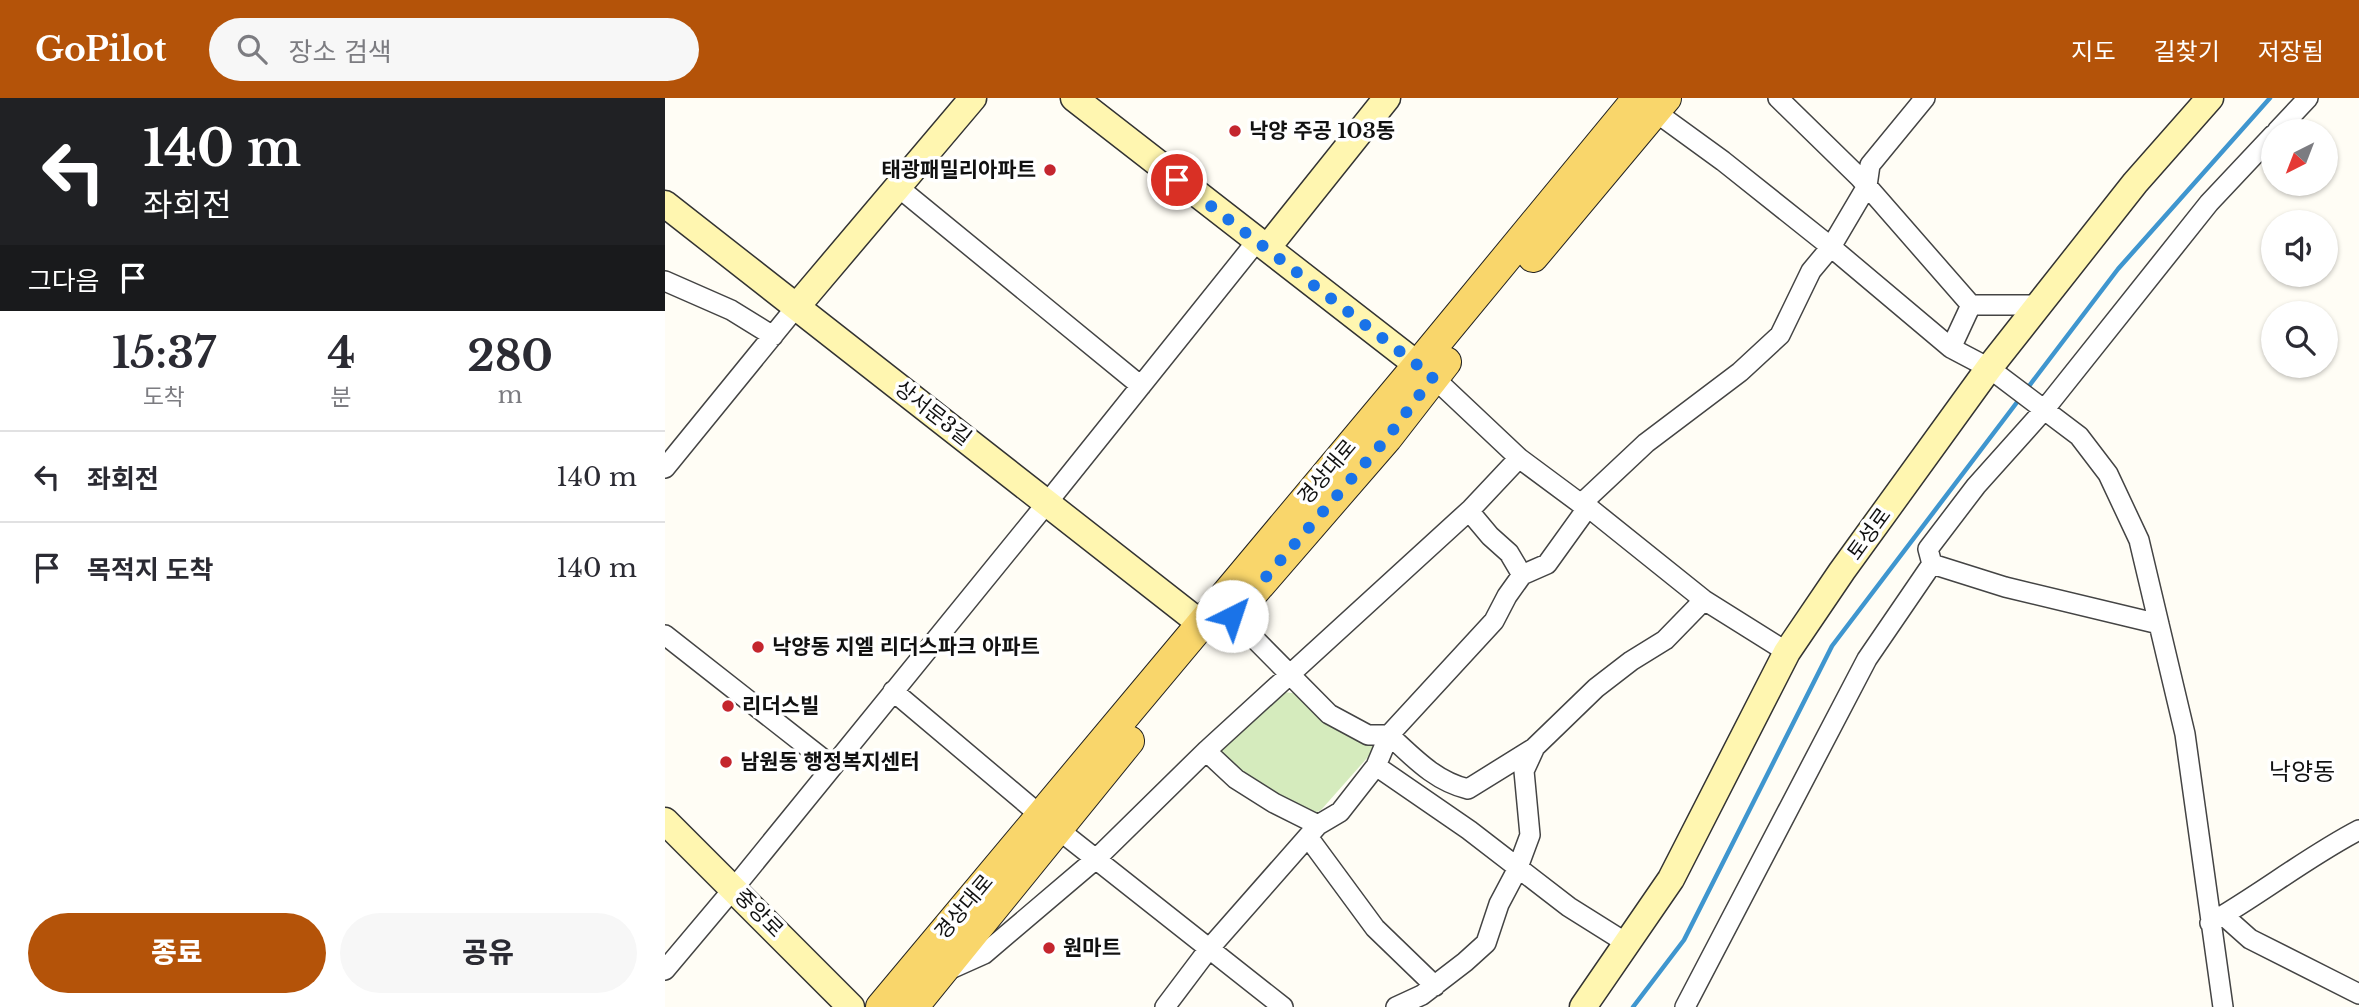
<!DOCTYPE html>
<html lang="ko">
<head>
<meta charset="utf-8">
<style>
	:root { --surface:#fff; --page:#f7f7f7; --text:#2b2b33; --muted:#7c7c81; --line:#e1e1e2; --accent:#b45309 }
	body { margin:0; font-family:"Libre Baskerville","Noto Sans KR",serif; background:var(--page); color:var(--text); height:100vh; display:flex; flex-direction:column; font-size:26px; white-space:nowrap }
	* { box-sizing:border-box; margin:0 }
	p { font-size:23px; color:var(--muted) }
	.icon { flex:none; width:38px; height:38px; fill:none; stroke:currentColor; stroke-width:2; stroke-linecap:round; stroke-linejoin:round }
	.map { position:relative; flex:1; overflow:hidden }
	.sheet { display:flex; flex-direction:column; background:var(--surface); width:665px }
	.sheet>* { flex:none }
	.top-card { background:#202124; color:#fff; overflow:hidden }
	.needle { width:46px; rotate:222deg }
	.buttons { position:absolute; left:1596px; top:21px; display:grid; gap:14px }
	.buttons a { display:grid; place-items:center; width:77px; height:77px; border-radius:50%; background:var(--surface); box-shadow:0 2px 5px #0004; font-size:35px }
	.pin { position:absolute; display:grid; place-items:center; width:60px; height:60px; color:#fff; margin:-30px; border:4px solid #fff; border-radius:50%; box-shadow:0 2px 7px #0007 }
	.me { position:absolute; width:77px; margin:-38px; rotate:41deg; stroke-linejoin:round; filter:drop-shadow(0 0 5px #0008) }
	.turn { display:flex; align-items:center; gap:24px; height:147px; padding:0 28px; font-size:32px }
	.turn .icon { width:91px; height:91px; stroke-width:2.5 }
	.turn b { display:block; font-size:49px; line-height:60px }
	.then { display:flex; align-items:center; height:66px; padding:0 28px; background:#0003; gap:14px; font-size:26px }
	.eta { display:flex; justify-content:space-evenly; align-items:center; height:119px; text-align:center }
	.eta b { font-size:42px; font-weight:800; line-height:49px }
	.cta { display:flex; gap:14px; margin-top:auto; padding:14px 28px }
	.cta a { flex:1; height:80px; border-radius:42px; background:var(--accent); color:#fff; font-size:28px; font-weight:800; line-height:80px; text-align:center }
	.cta a+a { background:var(--page); color:var(--text) }
	ul { padding:0; list-style:none }
	li { display:flex; align-items:center; gap:21px; height:91px; padding:0 28px; border-top:2px solid var(--line) }
	li div { flex:1 }
	li b { display:block; font-size:26px }
	li em { font-style:normal }
	header { display:flex; align-items:center; gap:42px; box-sizing:border-box; height:98px; padding:0 35px; background:var(--accent); color:#fff }
	header strong { font-size:33px }
	nav { display:flex; gap:38px; margin-inline-start:auto; font-size:24px }
	.search { width:490px; height:63px; background:var(--page); display:flex; align-items:center; gap:18px; box-sizing:border-box; padding:0 24px; border-radius:38px; color:var(--muted); font-size:26px }
	main { display:flex; flex:1; min-height:0 }
	.map>svg:first-child { display:block }
	.green { fill:#d5ebbd }
	.lines { fill:none; stroke-linecap:round; stroke-linejoin:round }
	.stream { stroke:#3f96cf; stroke-width:4.5 }
	.street-casing { stroke:#444; stroke-width:22 }
	.secondary-casing { stroke:#333; stroke-width:29 }
	.primary-casing { stroke:#222; stroke-width:32 }
	.street { stroke:#fff; stroke-width:19 }
	.secondary { stroke:#fff6b0; stroke-width:26 }
	.primary { stroke:#f9d66b; stroke-width:30 }
	.route { stroke:#1a73e8; stroke-width:12; stroke-dasharray:0 21.6 }
	.poi-dot { fill:#c4262e; stroke:#fff; stroke-width:2.5 }
	.labels { text-anchor:middle; dominant-baseline:central; stroke-width:7; stroke-linejoin:round; paint-order:stroke }
	.poi-label { font-size:21px; font-weight:bold; fill:#111; stroke:#fff; text-anchor:start }
	.street-label { font-size:21px; fill:#111; stroke:#fff }
	.quarter-label { font-size:24px; fill:#111; stroke:#fff }
</style>
</head>
<body>
<header>
<strong>GoPilot</strong>
<div class="search"><svg class="icon" aria-label="search" viewBox="0 0 24 24"><circle cx="10" cy="10" r="6"/><path d="M15 15l6 6"/></svg>장소 검색</div>
<nav><a>지도</a><a>길찾기</a><a>저장됨</a></nav>
</header>
<main>
<section class="sheet">
<div class="top-card">
<div class="turn"><svg class="icon" aria-label="left" viewBox="0 0 24 24"><path d="M17 20v-9H6M10 6l-5 5 5 5"/></svg><div><b>140 m</b>좌회전</div></div>
<div class="then">그다음<svg class="icon" aria-label="arrive" viewBox="0 0 24 24"><path d="M6 21V4h12l-3 4 3 4H6"/></svg></div>
</div>
<div class="eta">
<div><b>15:37</b><p>도착</p></div>
<div><b>4</b><p>분</p></div>
<div><b>280</b><p>m</p></div>
</div>
<ul>
<li><svg class="icon" aria-label="left" viewBox="0 0 24 24"><path d="M17 20v-9H6M10 6l-5 5 5 5"/></svg><div><b>좌회전</b></div><em>140 m</em></li>
<li><svg class="icon" aria-label="arrive" viewBox="0 0 24 24"><path d="M6 21V4h12l-3 4 3 4H6"/></svg><div><b>목적지 도착</b></div><em>140 m</em></li>
</ul>
<div class="cta"><a>종료</a><a>공유</a></div>
</section>
<div class="map">
<svg width="1694" height="909" viewBox="0 0 1694 909">
	<rect width="100%" height="100%" fill="#fffdf5"/>
	<!-- green -->
	<path class="green" d="M618,594l19,2 74,54 -55,62 -10,5 -89,-53v-12z"/>
	<g class="lines">
		<!-- stream -->
		<path class="stream" d="M1361,292l92,-121 152,-171
			M968,909l51,-67 148,-294 189,-249"/>
		<defs>
			<path id="street" d="M1113,0l82,80 111,127h67
				M981,7l77,56 108,86 36,-61 3,-21 55,-67
				M1612,33l31,-33
				M233,89l243,199
				M0,183l66,29 42,26
				M1286,250l38,20 90,68 29,38 31,66 46,194 38,273
				M768,279l86,81
				M0,370l132,-162
				M916,406l7,3 116,93 83,52
				M1267,466l-4,-15 48,-63 68,-76 165,-207 64,-68
				M857,477l25,-11 41,-57
				M567,518l97,98 39,21h21c25,23 46,46 79,54l66,-41
				M0,537l167,131
				M228,593l147,124 243,192
				M541,653l30,28 38,24 44,22
				M711,668l93,64 100,77 59,37
				M643,739l67,91 60,58
				M1558,817l27,24 109,55
				M1545,825c51,-29 97,-66 149,-93
				M0,872l69,-82 313,-385 210,-262
				M281,873l38,-17 113,-96 109,-107 265,-242 48,-51 62,46 65,-61 94,-71 40,-37 31,-64 20,-24 120,101 20,-43
				M500,909l43,-57 110,-125 22,-13 36,-46 13,-31 105,-114 13,-25 15,-21 -13,-22 -19,-17 -21,-25
				M731,909l26,-12 43,-33 21,-19 13,-39 18,-34 13,-35 -6,-64 11,-24 61,-59 35,-27 34,-21 39,-40
				M1020,909l182,-348 65,-95 73,23 154,37"/>
			<path id="secondary" d="M409,0l359,279
				M0,106l535,419
				M602,150l120,-150
				M132,208l176,-208
				M0,723l186,186
				M918,909l88,-128 116,-227 55,-81 147,-203 146,-185 75,-85"/>
			<path id="primary" d="M868,159l133,-159
				M579,505l143,-165 59,-76
				M216,909l537,-642 220,-267
				M248,909l216,-266"/>
		</defs>
		<!-- street casing -->
		<use href="#street" class="street-casing"/>
		<!-- secondary casing -->
		<use href="#secondary" class="secondary-casing"/>
		<!-- primary casing -->
		<use href="#primary" class="primary-casing"/>
		<!-- street -->
		<use href="#street" class="street"/>
		<!-- secondary -->
		<use href="#secondary" class="secondary"/>
		<!-- primary -->
		<use href="#primary" class="primary"/>
	</g>
	<g class="lines">
		<!-- route -->
		<path class="route" d="M512,82l256,197 -46,61 -155,178"/>
	</g>
	<!-- markers -->
	<g class="poi-dot">
		<circle cx="570" cy="33" r="7"/>
		<circle cx="385" cy="72" r="7"/>
		<circle cx="93" cy="549" r="7"/>
		<circle cx="63" cy="608" r="7"/>
		<circle cx="61" cy="664" r="7"/>
		<circle cx="384" cy="850" r="7"/>
	</g>
	<g class="labels">
		<!-- poi labels -->
		<g class="poi-label">
			<text x="584" y="33">낙양 주공 103동</text>
			<text x="371" y="72" text-anchor="end">태광패밀리아파트</text>
			<text x="107" y="549">낙양동 지엘 리더스파크 아파트</text>
			<text x="77" y="608">리더스빌</text>
			<text x="75" y="664">남원동 행정복지센터</text>
			<text x="398" y="850">원마트</text>
		</g>
		<!-- street labels -->
		<g class="street-label">
			<text transform="translate(268 315) rotate(38)">상서문3길</text>
			<text transform="translate(662 374) rotate(-50)">경상대로</text>
			<text transform="translate(1204 436) rotate(-54)">토성로</text>
			<text transform="translate(299 809) rotate(-50)">경상대로</text>
			<text transform="translate(94 815) rotate(45)">중앙로</text>
		</g>
		<!-- quarter labels -->
		<g class="quarter-label">
			<text x="1637" y="673">낙양동</text>
		</g>
	</g>
</svg>
<div class="buttons">
<a><svg class="needle" viewBox="-14 -14 28 28"><path d="M0-13l5 13h-10z" fill="#e53935"/><path d="M0 13l5-13h-10z" fill="#7c7c81"/></svg></a>
<a><svg class="icon" aria-label="sound" viewBox="0 0 24 24"><path d="M4 9h4l5-4v14l-5-4H4zM17 9q2 3 0 6"/></svg></a>
<a><svg class="icon" aria-label="search" viewBox="0 0 24 24"><circle cx="10" cy="10" r="6"/><path d="M15 15l6 6"/></svg></a>
</div>
<div class="pin" style="left:512px;top:82px;background:#d93025"><svg class="icon" aria-label="arrive" viewBox="0 0 24 24"><path d="M6 21V4h12l-3 4 3 4H6"/></svg></div>
<svg class="me" style="left:567px;top:518px" viewBox="-20 -20 40 40"><circle r="19" fill="#fff"/><path d="M0-13L10 11 0 6-10 11z" fill="#1a73e8"/></svg>
</div>
</main>
</body>
</html>
